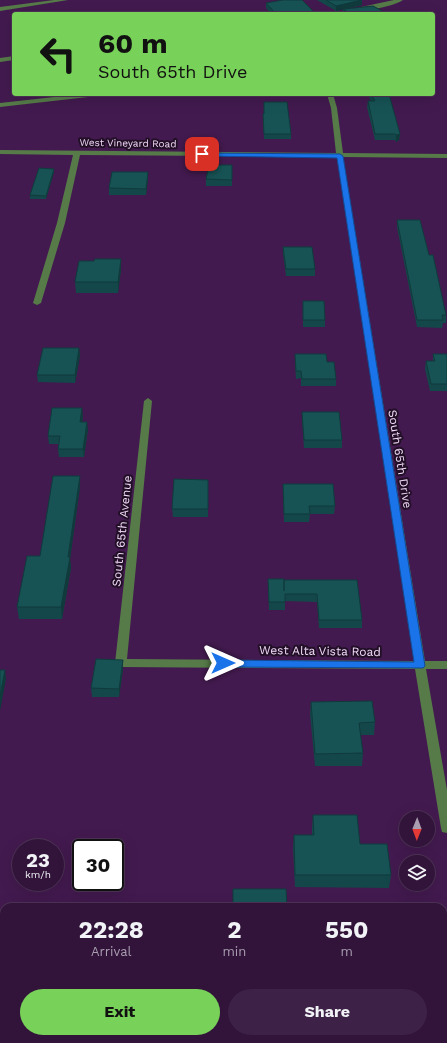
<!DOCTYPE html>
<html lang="en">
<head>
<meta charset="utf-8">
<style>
	:root { --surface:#32143b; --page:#3d2146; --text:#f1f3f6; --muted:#a89eaf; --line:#4d3355; --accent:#78d158 }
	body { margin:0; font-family:"Work Sans",sans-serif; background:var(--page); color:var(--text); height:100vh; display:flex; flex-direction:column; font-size:15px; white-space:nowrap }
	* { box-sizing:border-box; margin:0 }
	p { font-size:13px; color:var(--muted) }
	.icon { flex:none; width:22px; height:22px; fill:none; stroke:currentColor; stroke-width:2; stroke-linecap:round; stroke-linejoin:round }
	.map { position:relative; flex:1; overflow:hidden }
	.details { position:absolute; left:0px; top:903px; width:447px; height:140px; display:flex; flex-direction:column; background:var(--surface); border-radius:12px 12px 0 0; box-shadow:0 4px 16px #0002,0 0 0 1px var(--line) }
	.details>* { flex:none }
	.guide { position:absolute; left:12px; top:12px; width:423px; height:84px; border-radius:4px; box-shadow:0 4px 16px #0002,0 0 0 1px var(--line); background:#78d158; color:#111; overflow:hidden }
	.needle { width:26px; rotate:181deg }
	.buttons { position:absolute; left:399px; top:811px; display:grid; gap:8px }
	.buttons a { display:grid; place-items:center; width:36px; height:36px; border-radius:50%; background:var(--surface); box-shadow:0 4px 16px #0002,0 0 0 1px var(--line); font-size:20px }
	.speed { position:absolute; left:12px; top:839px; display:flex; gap:8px; font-size:20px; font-weight:700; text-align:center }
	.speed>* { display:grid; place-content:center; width:52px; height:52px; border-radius:50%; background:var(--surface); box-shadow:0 4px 16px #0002,0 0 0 1px var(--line); line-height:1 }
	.speed small { font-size:10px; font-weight:400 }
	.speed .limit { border:2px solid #111; border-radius:6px; background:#fff; color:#111 }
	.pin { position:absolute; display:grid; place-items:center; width:34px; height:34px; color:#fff; margin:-17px; border-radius:8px; box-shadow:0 2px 6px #0006 }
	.me { position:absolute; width:44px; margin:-22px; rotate:90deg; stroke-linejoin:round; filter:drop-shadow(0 0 3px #0008) }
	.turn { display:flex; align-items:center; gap:14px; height:84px; padding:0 20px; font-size:18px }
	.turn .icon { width:52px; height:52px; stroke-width:2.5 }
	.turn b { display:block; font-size:28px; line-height:34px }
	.eta { display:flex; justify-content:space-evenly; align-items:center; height:68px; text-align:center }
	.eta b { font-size:24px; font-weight:700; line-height:28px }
	.action { display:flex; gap:8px; margin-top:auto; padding:8px 20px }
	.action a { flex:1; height:46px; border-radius:24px; background:var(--accent); color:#111; font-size:16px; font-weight:700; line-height:46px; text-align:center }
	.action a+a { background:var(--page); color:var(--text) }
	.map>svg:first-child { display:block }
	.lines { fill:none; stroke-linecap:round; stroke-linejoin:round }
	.minor { fill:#567b49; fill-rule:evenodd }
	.wall { fill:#144749 }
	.shaded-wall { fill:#103a3c }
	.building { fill:#175355; stroke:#103a3c }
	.route { fill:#1a73e8; stroke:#114b97 }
	.labels { text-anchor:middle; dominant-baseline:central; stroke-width:4; stroke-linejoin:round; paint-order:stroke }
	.far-street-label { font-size:10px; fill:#f2daf9; stroke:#210f26 }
	.street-label { font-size:12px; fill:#f2daf9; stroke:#210f26 }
</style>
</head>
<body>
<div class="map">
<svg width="447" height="1043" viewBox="0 0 447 1043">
	<rect width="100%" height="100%" fill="#431a4f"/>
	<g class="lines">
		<!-- minor -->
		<path class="minor" d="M54,0h14l-68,11v-4z
			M394,0h9c-14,9 -57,14 -75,14z
			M14,56v4l-14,2v-4z
			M81,94h19l-3,2 -97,11v-4z
			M327,94h6l4,14 6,45 104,1v4l-104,-1 82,504h22v8h-21l21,121v43l-5,-1 -1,-4 -26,-159 -294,-2 -4,-1 -2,-3 29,-262 4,-3 4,3 -25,258 287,2 -77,-504 -257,-2 -15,68 -24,80 -4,2 -4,-2 24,-80 16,-68 -73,-1v-4l336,3 -5,-45z"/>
	</g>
	<!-- wall -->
	<path class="wall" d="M317,0h45v5l-26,6z
		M266,3l50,11h-45l-5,-6z
		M343,9l45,5h-45z
		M367,94h22l11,40 -1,6 -3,2 -1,-2h-20l-8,-33 1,-6h3z
		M263,114h1l27,20v5h-27z
		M54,169v3l-8,27h-16v-4z
		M148,172v7l-2,16h-37v-7z
		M232,172v14h-26v-7z
		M397,220l32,35 17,60v8h-3l-1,5 -25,-1 -20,-100z
		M283,247l32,22v7h-29l-3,-22z
		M121,259v10l-3,24h-42l-1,-11 19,-21z
		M303,308l22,12v7h-22z
		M79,348l1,8 -5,27 -37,-1 -1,-7z
		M295,354l32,8 9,17v7h-35v-8l-5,1 -1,-17z
		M433,354h14v37h-17l-5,-22 1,-8h7z
		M302,412l40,28v8h-38l-2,-29z
		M83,416l-1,6 6,7 -4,28h-25l-1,-8 1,-5h-10l-1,-8z
		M208,480v37h-35l-1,-8z
		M283,484l52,22 -1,8h-24l-1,8h-25z
		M80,487l-10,72 1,9 -9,51h-43l-2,-12 23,-51z
		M268,579l16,9 73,-8 5,40v8h-43l-2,-26 -32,-1v9h-16z
		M123,660v9l-4,28h-27l-1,-9z
		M311,702l64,20 -1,13h-14l3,18 -1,13h-47l-5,-52z
		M313,815l47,29 31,31 -2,13 -94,-1 -2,-39 1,-13h18v-7z
		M338,1039h73l-1,3 -72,-1z"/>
	<!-- shaded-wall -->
	<path class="shaded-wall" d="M362,0v5l-26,6v-5z
		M400,134l-1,6 -3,2v-7z
		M54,169v3l-8,27v-3z
		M148,172v7l-2,16v-6z
		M121,259v10l-3,24v-11z
		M79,348l1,8 -5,27v-8z
		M82,408l1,8 -2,13 -1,-7z
		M87,422l1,7 -4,28 -1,-8z
		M80,476v11l-10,72 1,9 -9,51 -1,-12z
		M123,660v9l-4,28v-8z
		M5,670l1,9 -6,32v-15z
		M0,926l1,7 -1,4z"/>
	<!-- building -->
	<path class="building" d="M283,0h19l14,14h-40l-10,-11z
		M326,0h36l-26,6z
		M373,6l15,8h-37l-8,-5z
		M371,94h18l11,40 -4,1 -1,-1h-20l-7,-33h7z
		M264,102h23l4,32h-27l-1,-20h1z
		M209,165h23v15l-26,-1z
		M39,168l15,1 -8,27 -16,-1z
		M112,172h36l-2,17 -37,-1z
		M397,220h23l9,35h4l13,60h-4l1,5h-26z
		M283,247h29l3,22h-29z
		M95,259h26l-3,23h-43l4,-21h15z
		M303,301h21l1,19h-22z
		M43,348h36l-4,27h-38z
		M295,354h31l1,8h7l2,17h-34l-1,-8h-5z
		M433,354h14v30h-16l-5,-23h9z
		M52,408h30l-2,14h7l-4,27h-25l2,-13h-12z
		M302,412h37l3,28h-38z
		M53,476h27l-12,81h2l-9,50h-44l10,-51h13z
		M174,479l34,1v29h-36z
		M283,484h50l2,22h-26l1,8h-26z
		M268,579h16v12v-11h73l5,40h-43l-2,-26h-32v8h-16z
		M96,659l27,1 -4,29 -28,-1z
		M0,670h5l-5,26z
		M372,701l3,21 -16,1 4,30 -48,1 -4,-52z
		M313,815h44l3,29h27l4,31h-96l-1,-40h20z
		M233,889h53l1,18h-54z"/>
	<!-- route -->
	<path class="route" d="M200,153l140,1 3,2 82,510 -2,2 -200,-1 -3,-1 -2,-3 2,-2 3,-1 191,2 -77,-504 -135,-2 -3,-2z"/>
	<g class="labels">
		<!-- far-street labels -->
		<g class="far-street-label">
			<text transform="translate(128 143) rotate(1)">West Vineyard Road</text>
		</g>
		<!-- street labels -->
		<g class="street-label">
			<text transform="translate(400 459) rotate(81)">South 65th Drive</text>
			<text transform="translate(122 531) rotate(-84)">South 65th Avenue</text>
			<text transform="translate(320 651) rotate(1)">West Alta Vista Road</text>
		</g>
	</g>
</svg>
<div class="buttons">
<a><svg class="needle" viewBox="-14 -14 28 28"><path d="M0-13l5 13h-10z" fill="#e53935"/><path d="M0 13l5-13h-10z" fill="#a89eaf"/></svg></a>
<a><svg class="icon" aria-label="layers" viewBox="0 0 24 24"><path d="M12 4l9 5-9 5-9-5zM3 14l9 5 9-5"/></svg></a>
</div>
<div class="speed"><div>23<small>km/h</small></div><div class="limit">30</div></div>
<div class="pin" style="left:202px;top:154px;background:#d93025"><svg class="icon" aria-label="arrive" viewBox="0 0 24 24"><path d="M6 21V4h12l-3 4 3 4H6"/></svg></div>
<svg class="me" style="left:223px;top:663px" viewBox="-20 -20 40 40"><path d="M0-17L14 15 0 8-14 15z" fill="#1a73e8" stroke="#fff" stroke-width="4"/></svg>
<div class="guide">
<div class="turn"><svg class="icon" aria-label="left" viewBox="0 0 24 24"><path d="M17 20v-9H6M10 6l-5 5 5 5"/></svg><div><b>60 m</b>South 65th Drive</div></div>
</div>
<section class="details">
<div class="eta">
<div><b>22:28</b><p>Arrival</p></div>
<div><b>2</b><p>min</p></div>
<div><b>550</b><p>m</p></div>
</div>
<div class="action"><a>Exit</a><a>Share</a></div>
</section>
</div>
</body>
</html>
